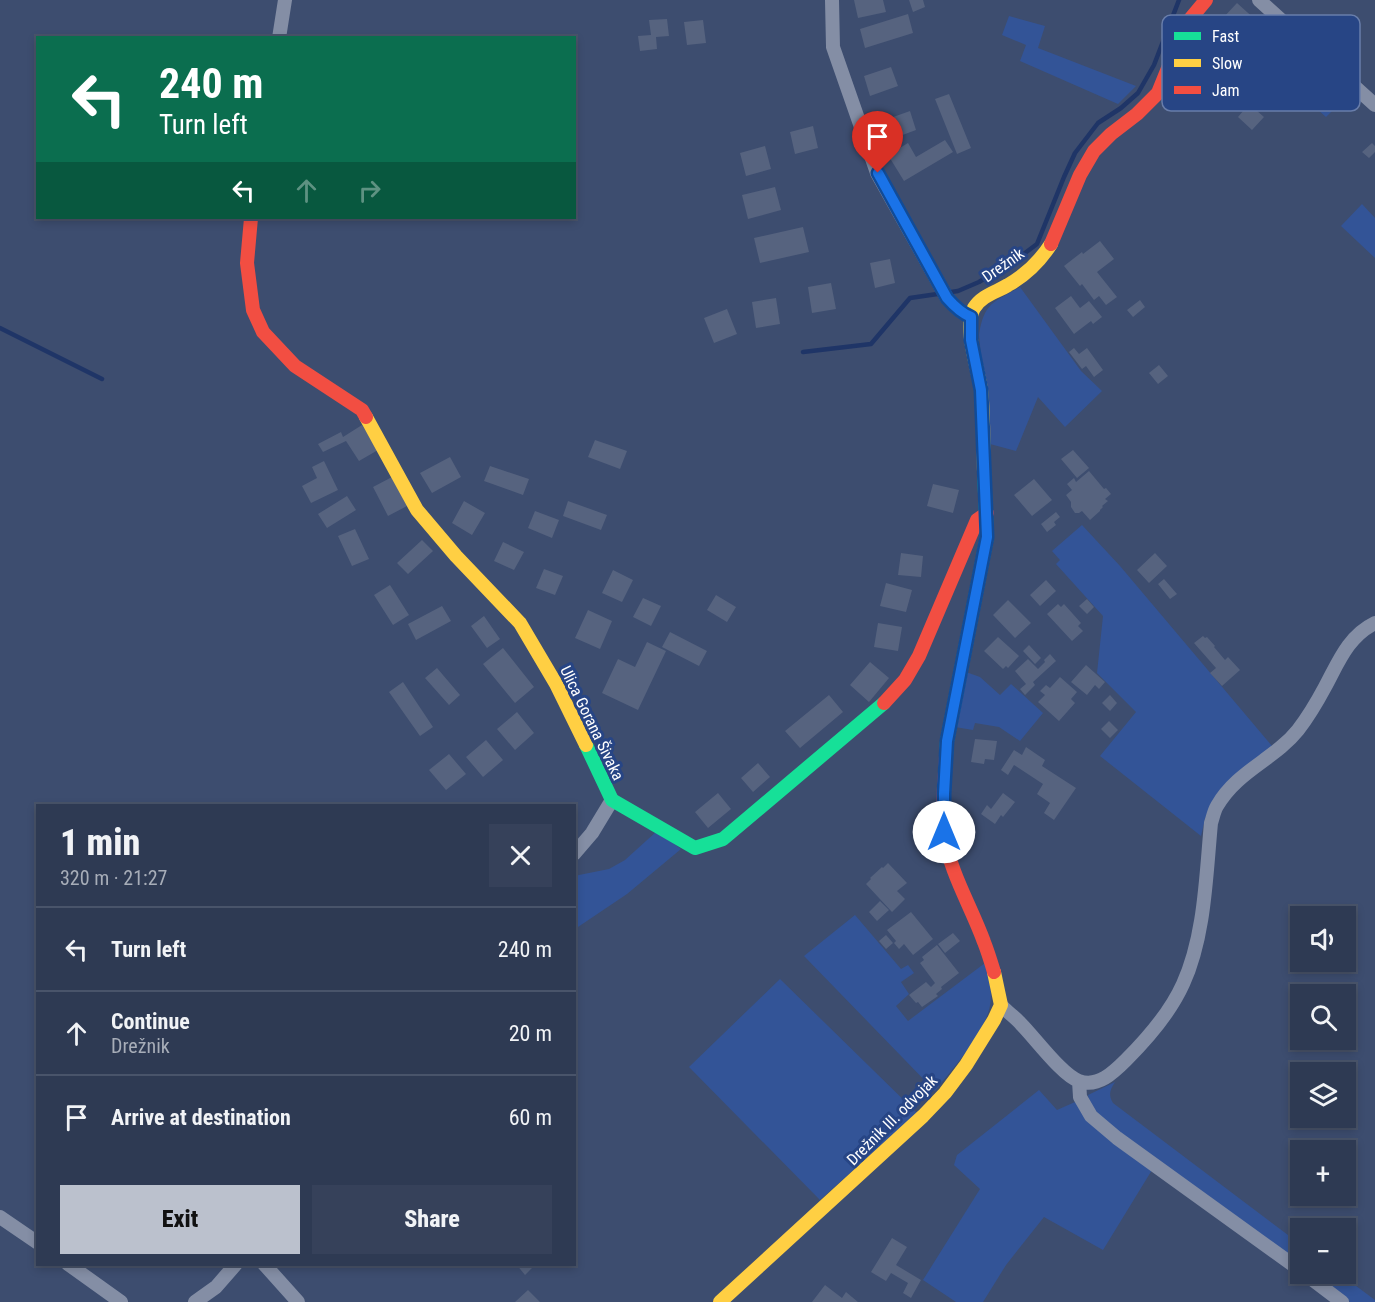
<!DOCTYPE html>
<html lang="en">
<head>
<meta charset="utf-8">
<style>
	:root { --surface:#2e3a53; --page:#36415a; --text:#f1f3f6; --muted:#a7adb8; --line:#49546a; --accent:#bbc1cd }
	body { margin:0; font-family:"Roboto Condensed",sans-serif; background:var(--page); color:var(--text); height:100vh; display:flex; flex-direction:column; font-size:22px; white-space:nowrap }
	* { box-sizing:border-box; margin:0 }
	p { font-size:20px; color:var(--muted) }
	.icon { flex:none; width:33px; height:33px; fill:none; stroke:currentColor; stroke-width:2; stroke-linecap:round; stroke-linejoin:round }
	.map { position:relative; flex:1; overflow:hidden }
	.sheet { position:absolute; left:36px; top:804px; width:540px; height:462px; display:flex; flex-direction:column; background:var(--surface); border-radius:0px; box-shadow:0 3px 9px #0003,0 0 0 2px var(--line) }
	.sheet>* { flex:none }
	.banner { position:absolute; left:36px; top:36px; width:540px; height:183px; border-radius:0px; box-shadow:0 3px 9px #0003,0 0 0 2px var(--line); background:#0b6e4f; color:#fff; overflow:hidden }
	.controls { position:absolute; left:1290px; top:906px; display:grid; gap:12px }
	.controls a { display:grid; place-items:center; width:66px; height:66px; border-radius:0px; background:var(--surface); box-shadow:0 3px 9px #0003,0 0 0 2px var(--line); font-size:30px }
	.pin { position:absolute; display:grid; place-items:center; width:51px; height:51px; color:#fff; margin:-62px -26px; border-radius:50% 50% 50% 0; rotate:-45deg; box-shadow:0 0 6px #0007 }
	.pin .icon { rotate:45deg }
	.me { position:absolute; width:66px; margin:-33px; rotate:0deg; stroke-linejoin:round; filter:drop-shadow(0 0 4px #0008) }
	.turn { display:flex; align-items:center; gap:21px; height:126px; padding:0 24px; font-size:27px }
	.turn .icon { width:78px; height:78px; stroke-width:2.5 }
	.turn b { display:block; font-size:42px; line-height:51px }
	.lanes { display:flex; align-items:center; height:57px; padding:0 24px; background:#0003; justify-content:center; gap:30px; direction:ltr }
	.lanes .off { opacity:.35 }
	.round { display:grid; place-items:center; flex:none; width:63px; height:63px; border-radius:0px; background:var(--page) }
	.summary { display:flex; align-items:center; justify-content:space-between; height:102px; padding:0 24px }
	h1 { font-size:36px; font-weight:800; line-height:45px }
	.primary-button { display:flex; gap:12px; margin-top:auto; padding:12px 24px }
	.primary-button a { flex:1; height:69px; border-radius:0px; background:var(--accent); color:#111; font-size:24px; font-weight:800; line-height:69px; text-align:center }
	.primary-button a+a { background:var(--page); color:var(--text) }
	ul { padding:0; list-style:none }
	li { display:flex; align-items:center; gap:18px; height:84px; padding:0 24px; border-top:2px solid var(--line) }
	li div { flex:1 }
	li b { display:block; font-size:22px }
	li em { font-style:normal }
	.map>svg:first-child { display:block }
	.green { fill:#335497 }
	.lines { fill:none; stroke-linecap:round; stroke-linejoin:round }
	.stream { stroke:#1f3567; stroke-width:4.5 }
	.building { fill:#56637f }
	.street { stroke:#848ea5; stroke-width:14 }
	.fast { stroke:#16e098; stroke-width:14 }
	.slow { stroke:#ffcf43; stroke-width:14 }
	.jam { stroke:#f24e42; stroke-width:14 }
	.route-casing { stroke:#114b97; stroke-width:15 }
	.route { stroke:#1a73e8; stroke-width:10 }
	.labels { text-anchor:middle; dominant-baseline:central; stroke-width:6; stroke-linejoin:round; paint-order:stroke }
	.street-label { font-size:16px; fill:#fff; stroke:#274585 }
	.key { fill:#274585; stroke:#687daa; stroke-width:1.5 }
	.key-label { font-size:16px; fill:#fff }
</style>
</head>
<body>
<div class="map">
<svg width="1375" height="1302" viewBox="0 0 1375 1302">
	<rect width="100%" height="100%" fill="#3d4d6f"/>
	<!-- green -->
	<path class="green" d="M1009,16l36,10 -7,22 98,38 -18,18 -98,-43 6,-16 -24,-10z
		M1305,48l47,43 -26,26 -47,-42z
		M1362,204l13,14v40l-34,-32z
		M1020,287l61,84 21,20 -37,36 -27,-30 -22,54 -26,-7 -11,-109c5,-33 15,-33 41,-48z
		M1082,525l38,41 152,180 -62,61 -5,12 -4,17 -101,-80 36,-44 -39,-39 6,-57 -47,-52 4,-4 -8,-9z
		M966,672l14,5 20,18 11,-11 32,29 -23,28 -21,-14 -24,-4 -2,7 -18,-3z
		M657,831l24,18 -54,45 -52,35 -1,-53 35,-7 16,-9z
		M855,915l46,54 7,-4 6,8 -13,9 8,12 -13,12 12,15 77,-58c2,10 6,21 6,32 1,32 -37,71 -56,96l-131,-135z
		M780,979l137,134 -97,87 -131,-133z
		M1115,1082c-5,8 -7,12 -2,21l187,141v19l-181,-131c-11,-10 -29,-21 -31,-37z
		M1039,1090l18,20 18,-8 16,20 61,48 -49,80 -59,-33 -38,48 -23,37h-27l-33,-22 57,-91 -26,-24 3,-10z
		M1313,1274h27l35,26v2h-25z"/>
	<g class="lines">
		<!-- stream -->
		<path class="stream" d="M0,328l102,51
			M803,352l68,-8 39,-46 48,-7 21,-9 42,-26 16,-12 27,-67 11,-24 23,-30 23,-15 17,-15 16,-28 25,-65"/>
	</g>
	<!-- building -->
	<path class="building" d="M854,0h29l3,12 -28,6z
		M909,0h14l2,7 -12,5z
		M1237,3l20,18 -3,3 3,2 10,-11 12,11 -12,13 -5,-4 -11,12 -29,-28z
		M908,14l5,19 -48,15 -5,-19z
		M667,19l2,17 -13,1 1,12 -17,2 -2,-15 13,-1 -2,-15z
		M703,20l3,23 -19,2 -3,-23z
		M891,67l7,19 -28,10 -6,-20z
		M949,94l22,54 -14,6 -22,-55z
		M1249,104l15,13 -12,13 -14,-13z
		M910,111l6,19 -27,10 -7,-19z
		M813,126l5,22 -23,6 -5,-22z
		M945,140l8,12 -49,29 -16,-26 20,-12 8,14z
		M1372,143l3,3v6l-6,6 -7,-6z
		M765,146l6,23 -25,7 -6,-23z
		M775,187l6,23 -33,9 -6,-24z
		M803,227l6,25 -49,11 -6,-25z
		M1100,241l14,18 -17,13 20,25 -11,8 -7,-9 -5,4 -12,-16 -2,2 -16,-20 18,-14 1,2z
		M890,259l5,24 -20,5 -5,-25z
		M831,283l5,26 -24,4 -4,-26z
		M1071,296l9,12 9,-7 13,16 -9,7 -2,-3 -17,13 -19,-26z
		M776,298l4,26 -24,4 -4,-26z
		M1140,300l5,7 -12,10 -6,-7z
		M727,309l10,25 -23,9 -10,-25z
		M1074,348l5,6 8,-6 16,22 -9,7 -8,-11 -4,3 -13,-17z
		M1159,365l9,11 -10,8 -9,-11z
		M362,425l16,25 -19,11 -13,-20 -23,11 -5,-8 23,-12 2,5z
		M595,440l32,11 -7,18 -32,-12z
		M1073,450l16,18 -12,10 -16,-19z
		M450,457l11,20 -29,16 -12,-20z
		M324,461l14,29 -27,13 -9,-17 15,-8 -5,-11z
		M490,466l39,13 -6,16 -39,-14z
		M1089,471l15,18 2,-1 5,6 -6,5 3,2 -6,5 1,1 -3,3v1l-10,9 -8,-9 -3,2h-4l-4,-6v-5l-5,-7 6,-5 -5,-6 7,-6 2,4z
		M392,477l15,29 -19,10 -15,-29z
		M1034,479l18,21 -20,16 -18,-21z
		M933,484l26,6 -6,23 -26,-7z
		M347,496l9,14 -29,18 -9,-14z
		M464,501l21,12 -13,22 -20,-12z
		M568,501l39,14 -6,15 -38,-14z
		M535,511l24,9 -7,18 -24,-10z
		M1056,512l4,5 -6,5 2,3 -9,7 -6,-8z
		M355,529l14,30 -17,7 -14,-30z
		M422,540l11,11 -25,23 -11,-11z
		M503,542l21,10 -10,18 -20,-9z
		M901,553l22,3 -2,21 -23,-2z
		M1155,553l12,13 -18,17 -12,-13z
		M544,569l19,7 -8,19 -19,-7z
		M613,570l20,10 -11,22 -20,-9z
		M1164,579l13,15 -7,5 -12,-15z
		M1046,580l10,11 -16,15 -10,-11z
		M886,583l26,7 -6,22 -26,-6z
		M390,585l19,30 -16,10 -19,-30z
		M716,595l20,12 -9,15 -20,-12z
		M643,598l18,8 -10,20 -18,-9z
		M1087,599l7,8 -7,7 -8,-8z
		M1008,600l23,23 -16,15 -22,-23z
		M1058,604l3,3 3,-3 17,19 -3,3 5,5 -11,10 -25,-27z
		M442,606l9,15 -35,19 -8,-16z
		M588,610l24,11 -12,28 -25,-11z
		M484,616l16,23 -13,9 -16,-22z
		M878,623l24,4 -4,24 -24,-4z
		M670,632l37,19 -8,15 -37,-19z
		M1203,636l2,2 2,-1 8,9 -1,1 11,13 3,-3 12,13 -18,16 -12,-13 6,-5 -22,-25z
		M998,637l21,19 -11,12 -2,-2 -3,3 -19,-18z
		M647,642l19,9 -28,59 -36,-17 16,-34 17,8z
		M1029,645l12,13 -6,6 -12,-13z
		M503,648l31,39 -19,16 -32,-39z
		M1050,654l6,7 -23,21 2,3 -10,10 -5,-6 6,-5 -11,-13 13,-12 10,10 7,-7 -1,-2z
		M870,662l19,16 -20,24 -19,-17z
		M1086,665l19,17 -6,7 -4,-4 -8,10 -16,-13z
		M437,668l23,27 -11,10 -24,-27z
		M1060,677l17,15 -6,7 4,4 -16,18 -21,-19 7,-7 -5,-4 6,-6 4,3z
		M403,682l30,45 -13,9 -31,-44z
		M829,695l14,17 -43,36 -15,-17z
		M1110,695l7,8 -7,8 -8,-8z
		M517,712l17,21 -19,17 -18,-21z
		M1109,721l9,9 -8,8 -9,-9z
		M975,739l22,2 -3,19 -9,-1 -1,5 -13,-2z
		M486,740l17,20 -20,17 -17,-20z
		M1026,747l19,13 -3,6 34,22 -22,32 -10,-7 6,-10 -13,-9 6,-10 -29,-19 -6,10 -7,-5 13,-20 8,5z
		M449,754l17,20 -20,16 -17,-20z
		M758,763l12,14 -17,15 -12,-14z
		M718,793l13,16 -23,19 -13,-16z
		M1003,793l12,9 -12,15 -2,-2 -6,9 -14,-10 6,-9 4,4z
		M888,863l19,20 -10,8 8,8 -13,13 -26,-28 5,-5 -1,-1 12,-11 1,1z
		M880,901l9,9 -12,11 -8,-9z
		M911,912l22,27 -20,16 -9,-11 -5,5 -5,-6 2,-2 -9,-11z
		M953,933l7,8 -15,12 -7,-9z
		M886,935l7,8 -7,6 -7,-8z
		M937,945l22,28 -18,14 1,2 -6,5 2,2 -16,11 -4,-5 -2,1 -7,-8 17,-13 5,5 4,-4 -15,-20 4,-3 -2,-3z
		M892,1238l15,9 -11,18 25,15 -10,18 -8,-5 5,-10 -17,-10 -5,8 -15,-9z
		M516,1264h12l4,4 -7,7z
		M825,1285l17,13 4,-6 12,10h-46z
		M528,1290l12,12h-25z"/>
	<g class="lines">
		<!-- street -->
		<path class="street" d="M832,0l1,47 44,126 70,125c7,8 14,15 24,19
			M1259,0l116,105
			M279,38l6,-38
			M574,854l18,-21 20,-33
			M1001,1005c6,7 14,12 20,19 14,14 41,51 58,57 19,7 35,-9 47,-21 22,-22 44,-47 57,-76 22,-48 23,-109 28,-161 2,-6 3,-12 6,-17 20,-35 58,-47 81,-76 10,-13 19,-28 27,-43 13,-24 23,-51 50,-64
			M1079,1081l1,16 11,19 26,22 183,132
			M0,1217l38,26
			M68,1264l53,38
			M264,1264l34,38
			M1305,1274l37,28
			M195,1302l21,-15 20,-23"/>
		<!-- fast -->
		<path class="fast" d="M586,745l26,55 83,48 28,-9 161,-136
			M946,755l1,-14 40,-204 -3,-65"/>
		<!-- slow -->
		<path class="slow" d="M366,417l51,93 39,46 64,67 36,61 30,61
			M984,472c-1,-27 0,-56 -3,-83 -3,-20 -18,-63 -7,-81 8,-13 23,-16 34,-23 18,-10 32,-24 43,-41
			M720,1302l203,-186 22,-23 21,-28 28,-45 7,-15 -7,-33"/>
		<!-- jam -->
		<path class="jam" d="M251,218l-4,45 6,47 10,22 32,34 67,44 4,7
			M1051,244l29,-69 14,-24 17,-17 26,-20 21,-21 28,-69 20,-24
			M884,703l21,-23 14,-24 58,-136 10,-7
			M946,755c-1,25 -5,54 -2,79 6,39 27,72 40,108 4,10 7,20 10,30"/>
	</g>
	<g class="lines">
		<defs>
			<path id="route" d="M878,173l69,125c7,8 14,15 24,19v23l10,50 6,147 -40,204 -3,53v38"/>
		</defs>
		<!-- route casing -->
		<use href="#route" class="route-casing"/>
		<!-- route -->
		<use href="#route" class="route"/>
	</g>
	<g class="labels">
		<!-- street labels -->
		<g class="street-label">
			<text transform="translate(1003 265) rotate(-35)">Drežnik</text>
			<text transform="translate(592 723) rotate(64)">Ulica Gorana Šivaka</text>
			<text transform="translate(892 1120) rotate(-45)">Drežnik III. odvojak</text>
		</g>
	</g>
	<!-- legend -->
	<rect x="1162" y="15" width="198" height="96" rx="9" class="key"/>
	<rect x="1174" y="32" width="27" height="8" fill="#16e098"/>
	<rect x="1174" y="59" width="27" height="8" fill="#ffcf43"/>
	<rect x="1174" y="86" width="27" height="8" fill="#f24e42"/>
	<g class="key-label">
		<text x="1212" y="42">Fast</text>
		<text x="1212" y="69">Slow</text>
		<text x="1212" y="96">Jam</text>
	</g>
</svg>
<div class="controls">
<a><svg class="icon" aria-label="sound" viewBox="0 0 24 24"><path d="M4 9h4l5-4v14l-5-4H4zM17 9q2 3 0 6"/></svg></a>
<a><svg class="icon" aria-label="search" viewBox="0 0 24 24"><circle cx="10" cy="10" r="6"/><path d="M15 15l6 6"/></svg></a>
<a><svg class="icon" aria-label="layers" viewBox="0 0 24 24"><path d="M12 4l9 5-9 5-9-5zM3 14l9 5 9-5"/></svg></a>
<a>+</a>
<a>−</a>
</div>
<div class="pin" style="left:878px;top:173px;background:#d93025"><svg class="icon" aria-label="arrive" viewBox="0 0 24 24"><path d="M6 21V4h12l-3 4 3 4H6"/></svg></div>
<svg class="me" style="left:944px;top:832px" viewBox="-20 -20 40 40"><circle r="19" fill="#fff"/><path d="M0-13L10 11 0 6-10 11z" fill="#1a73e8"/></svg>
<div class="banner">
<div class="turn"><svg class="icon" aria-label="left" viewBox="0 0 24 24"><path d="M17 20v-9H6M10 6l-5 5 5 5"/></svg><div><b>240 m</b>Turn left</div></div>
<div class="lanes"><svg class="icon" aria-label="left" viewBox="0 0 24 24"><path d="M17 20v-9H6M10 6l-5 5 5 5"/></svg><svg class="icon off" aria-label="ahead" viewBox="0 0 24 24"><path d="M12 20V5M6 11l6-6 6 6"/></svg><svg class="icon off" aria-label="right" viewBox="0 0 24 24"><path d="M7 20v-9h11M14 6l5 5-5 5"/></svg></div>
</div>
<section class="sheet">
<div class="summary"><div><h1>1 min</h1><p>320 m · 21:27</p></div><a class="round"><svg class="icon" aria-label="close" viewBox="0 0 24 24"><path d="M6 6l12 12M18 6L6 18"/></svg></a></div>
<ul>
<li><svg class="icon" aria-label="left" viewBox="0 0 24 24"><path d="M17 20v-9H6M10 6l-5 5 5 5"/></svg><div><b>Turn left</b></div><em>240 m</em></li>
<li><svg class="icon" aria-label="ahead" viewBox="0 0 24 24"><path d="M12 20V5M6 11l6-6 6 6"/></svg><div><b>Continue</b><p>Drežnik</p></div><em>20 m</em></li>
<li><svg class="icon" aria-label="arrive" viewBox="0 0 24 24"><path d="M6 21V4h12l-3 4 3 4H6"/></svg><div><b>Arrive at destination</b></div><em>60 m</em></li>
</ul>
<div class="primary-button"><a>Exit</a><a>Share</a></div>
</section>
</div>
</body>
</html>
